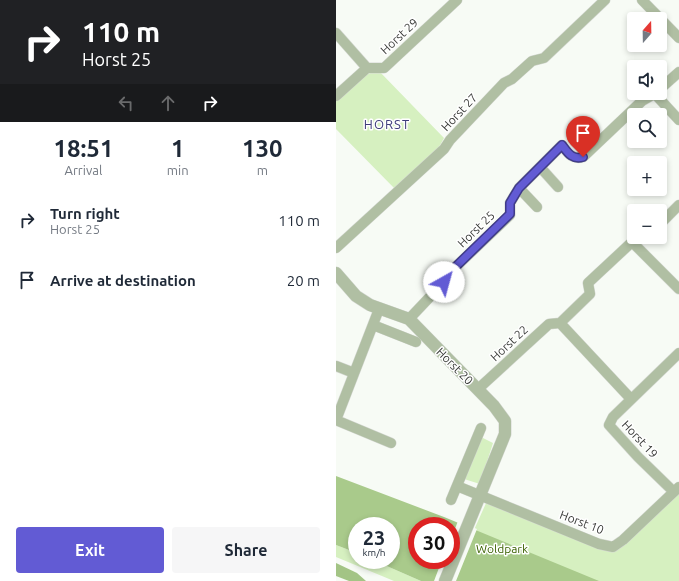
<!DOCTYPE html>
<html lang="en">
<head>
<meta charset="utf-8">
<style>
	:root { --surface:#fff; --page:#f6f6f7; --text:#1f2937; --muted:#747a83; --accent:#625bd4 }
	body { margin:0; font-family:Ubuntu,sans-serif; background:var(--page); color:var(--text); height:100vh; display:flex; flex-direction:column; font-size:15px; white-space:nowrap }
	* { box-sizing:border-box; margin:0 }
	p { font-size:13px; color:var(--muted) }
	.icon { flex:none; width:22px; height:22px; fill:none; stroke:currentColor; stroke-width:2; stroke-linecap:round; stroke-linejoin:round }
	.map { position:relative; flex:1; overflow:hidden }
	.panel { display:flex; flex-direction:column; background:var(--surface); width:336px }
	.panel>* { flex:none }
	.banner { background:#202124; color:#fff; overflow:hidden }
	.needle { width:26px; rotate:20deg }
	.controls { position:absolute; left:291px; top:12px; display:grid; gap:8px }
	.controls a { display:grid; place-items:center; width:40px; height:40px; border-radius:4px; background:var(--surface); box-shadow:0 2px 6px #0003; font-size:20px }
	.speed { position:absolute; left:12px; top:517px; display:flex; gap:8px; font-size:20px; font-weight:700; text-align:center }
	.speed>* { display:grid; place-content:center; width:52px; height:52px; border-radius:50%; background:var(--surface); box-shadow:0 2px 6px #0003; line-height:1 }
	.speed small { font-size:10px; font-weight:400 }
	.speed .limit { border:6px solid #d22; background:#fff; color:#111 }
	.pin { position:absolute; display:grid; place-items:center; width:34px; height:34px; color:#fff; margin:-41px -17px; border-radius:50% 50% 50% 0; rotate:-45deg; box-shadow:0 0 4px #0007 }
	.pin .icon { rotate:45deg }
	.me { position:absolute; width:44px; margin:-22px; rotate:38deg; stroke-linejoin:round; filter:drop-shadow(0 0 3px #0008) }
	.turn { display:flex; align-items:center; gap:14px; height:84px; padding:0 16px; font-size:18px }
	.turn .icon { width:52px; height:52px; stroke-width:2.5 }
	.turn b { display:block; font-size:28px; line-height:34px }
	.lanes { display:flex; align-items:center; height:38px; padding:0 16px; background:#0003; justify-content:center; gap:20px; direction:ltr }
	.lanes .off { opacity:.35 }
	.eta { display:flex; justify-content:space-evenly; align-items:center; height:68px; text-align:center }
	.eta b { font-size:24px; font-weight:700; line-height:28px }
	.button { display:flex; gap:8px; margin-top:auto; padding:8px 16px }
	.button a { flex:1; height:46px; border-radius:4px; background:var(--accent); color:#fff; font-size:16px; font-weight:700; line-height:46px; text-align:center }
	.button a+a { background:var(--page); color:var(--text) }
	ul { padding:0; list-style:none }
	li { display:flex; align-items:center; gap:12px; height:60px; padding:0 16px }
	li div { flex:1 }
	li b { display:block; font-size:15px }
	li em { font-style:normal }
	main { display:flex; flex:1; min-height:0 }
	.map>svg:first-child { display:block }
	.green { fill:#d6f0c0 }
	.forest { fill:#a3c485 }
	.water { fill:#a9ca8b; fill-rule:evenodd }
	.pier { fill:#f7fbf5 }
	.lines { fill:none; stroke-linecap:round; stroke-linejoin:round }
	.minor-casing { stroke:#d5d8d3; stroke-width:11 }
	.tertiary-casing { stroke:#d5d8d3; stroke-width:13 }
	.minor { stroke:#b0bfa3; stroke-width:10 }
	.tertiary { stroke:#b0bfa3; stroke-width:12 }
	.route-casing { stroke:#403b8a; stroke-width:10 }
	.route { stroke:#625bd4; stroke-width:7 }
	.labels { text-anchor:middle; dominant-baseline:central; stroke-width:3; stroke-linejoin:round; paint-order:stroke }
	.street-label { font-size:12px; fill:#393b38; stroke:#fff }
	.park-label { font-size:12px; fill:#3a6000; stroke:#fff }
	.neighbourhood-label { font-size:13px; letter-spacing:1px; fill:#3e3e7b; stroke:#fff }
</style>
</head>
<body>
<main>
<section class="panel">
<div class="banner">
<div class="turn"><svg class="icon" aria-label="right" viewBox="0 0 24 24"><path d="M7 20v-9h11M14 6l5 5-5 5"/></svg><div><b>110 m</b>Horst 25</div></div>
<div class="lanes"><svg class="icon off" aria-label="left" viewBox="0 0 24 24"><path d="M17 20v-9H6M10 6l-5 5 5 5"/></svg><svg class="icon off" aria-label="ahead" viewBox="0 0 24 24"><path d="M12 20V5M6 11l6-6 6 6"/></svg><svg class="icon" aria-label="right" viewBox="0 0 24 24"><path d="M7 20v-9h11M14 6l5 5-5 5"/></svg></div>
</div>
<div class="eta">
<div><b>18:51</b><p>Arrival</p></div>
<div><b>1</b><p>min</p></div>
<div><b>130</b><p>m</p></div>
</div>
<ul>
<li><svg class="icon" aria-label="right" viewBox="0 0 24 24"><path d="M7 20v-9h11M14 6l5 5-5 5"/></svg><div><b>Turn right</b><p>Horst 25</p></div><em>110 m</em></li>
<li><svg class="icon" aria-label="arrive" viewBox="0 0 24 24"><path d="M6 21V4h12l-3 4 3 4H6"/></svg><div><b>Arrive at destination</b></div><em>20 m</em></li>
</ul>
<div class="button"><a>Exit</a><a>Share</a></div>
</section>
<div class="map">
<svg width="343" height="581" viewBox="0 0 343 581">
	<rect width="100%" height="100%" fill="#f7fbf5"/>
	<!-- green -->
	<path class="green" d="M43,71l65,67 -5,9 -44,42 -59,-60v-28l30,-27z
		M145,437l12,6 -13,41 -16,-5z
		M343,490v91h-228l36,-80 126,49z
		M0,545l21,8v7h16l48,21h-27l-58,-24z"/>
	<!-- forest -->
	<path class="forest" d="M0,563l21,10 9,8h-17l-13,-5z"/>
	<!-- water -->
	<path class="water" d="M0,476l108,41 155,64h-178l-48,-21h18v-34h-34v27l-21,-8zM81,526h34v34h-34z"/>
	<!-- pier -->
	<path class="pier" d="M122,521l19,8 -21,52h-22l8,-21h9v-21z"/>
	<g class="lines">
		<defs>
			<path id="minor" d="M306,0l37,38
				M0,33l31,35
				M324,89l19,-17
				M319,94l24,26
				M0,96l31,-28h17l73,-68
				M204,167l18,20
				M183,188l18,19
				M324,224l19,-19
				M296,242l47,47
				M0,248l108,-99 6,-9 54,-57 8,-4 20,-18 12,-3 61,-58
				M73,319l35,-37 1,-5 65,-62v-12l9,-15 43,-43c6,8 10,15 21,12l59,-56 14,-8
				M224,323l71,76
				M37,325l43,17
				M0,366l18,7
				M142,389l71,-65 11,-1 30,-29 -2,-11 44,-41 14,-5
				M0,420l43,-111
				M0,420l55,23
				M121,486l142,58 14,3 10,-7 56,-53
				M338,492l-36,-35 -29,-32 4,-8 66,-64
				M115,500l30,-72"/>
			<path id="tertiary" d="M0,273l20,23 14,9 39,14 85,87 11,15v13l-60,147"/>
		</defs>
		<!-- minor casing -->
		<use href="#minor" class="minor-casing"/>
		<!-- tertiary casing -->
		<use href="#tertiary" class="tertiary-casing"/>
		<!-- minor -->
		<use href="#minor" class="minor"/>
		<!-- tertiary -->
		<use href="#tertiary" class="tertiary"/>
	</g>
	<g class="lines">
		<defs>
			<path id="route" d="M108,282l1,-5 65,-63v-11l9,-15 43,-43c6,8 10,15 21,12"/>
		</defs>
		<!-- route casing -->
		<use href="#route" class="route-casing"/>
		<!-- route -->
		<use href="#route" class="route"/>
	</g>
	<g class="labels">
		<!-- street labels -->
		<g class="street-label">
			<text transform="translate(63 36) rotate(-43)">Horst 29</text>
			<text transform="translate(123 112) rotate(-47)">Horst 27</text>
			<text transform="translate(140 229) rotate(-44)">Horst 25</text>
			<text transform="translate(173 343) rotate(-43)">Horst 22</text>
			<text transform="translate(119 366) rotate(45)">Horst 20</text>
			<text transform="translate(304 439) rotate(47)">Horst 19</text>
			<text transform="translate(246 522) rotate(21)">Horst 10</text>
		</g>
		<!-- park labels -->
		<g class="park-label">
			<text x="166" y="548">Woldpark</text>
		</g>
		<!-- neighbourhood labels -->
		<g class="neighbourhood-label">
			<text x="51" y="124">HORST</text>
		</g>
	</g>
</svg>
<div class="controls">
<a><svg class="needle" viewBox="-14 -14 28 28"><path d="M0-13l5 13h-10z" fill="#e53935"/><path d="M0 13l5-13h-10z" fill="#747a83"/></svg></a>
<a><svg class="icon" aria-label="sound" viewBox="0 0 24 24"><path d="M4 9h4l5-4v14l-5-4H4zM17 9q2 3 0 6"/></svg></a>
<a><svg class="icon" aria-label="search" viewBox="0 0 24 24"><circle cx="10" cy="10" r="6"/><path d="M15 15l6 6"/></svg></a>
<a>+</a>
<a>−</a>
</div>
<div class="speed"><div>23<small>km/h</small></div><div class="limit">30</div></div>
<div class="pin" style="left:247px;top:157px;background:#d93025"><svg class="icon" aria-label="arrive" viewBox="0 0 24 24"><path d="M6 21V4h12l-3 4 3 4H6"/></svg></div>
<svg class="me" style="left:108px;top:282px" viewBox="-20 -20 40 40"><circle r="19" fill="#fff"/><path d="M0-13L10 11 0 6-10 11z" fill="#625bd4"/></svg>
</div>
</main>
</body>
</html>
